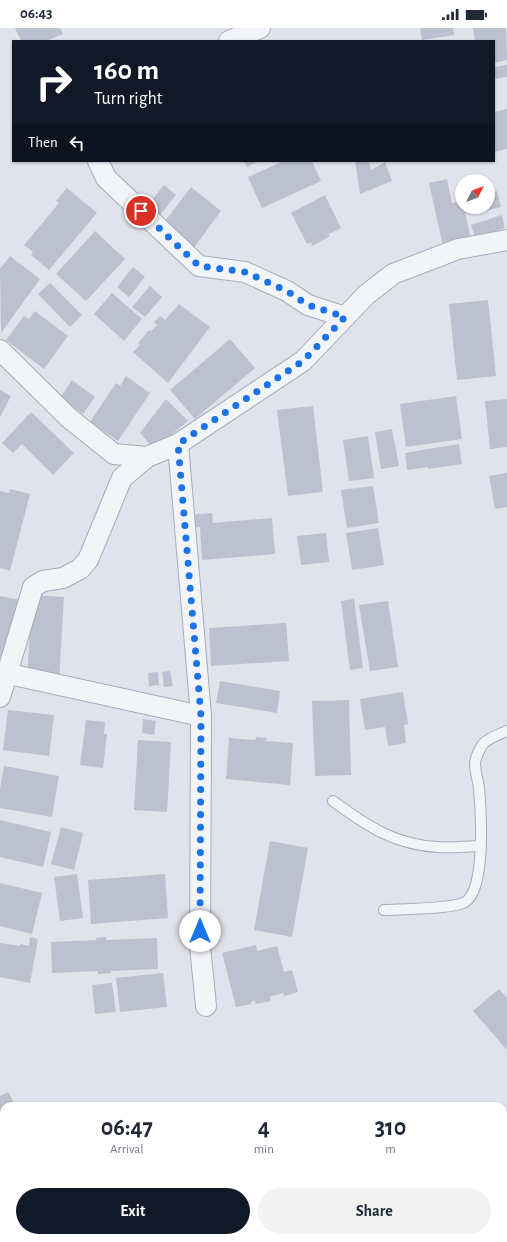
<!DOCTYPE html>
<html lang="en">
<head>
<meta charset="utf-8">
<style>
	:root { --surface:#fff; --page:#f2f2f3; --text:#1f2937; --muted:#747a83; --accent:#111827 }
	body { margin:0; font-family:"Alegreya Sans",sans-serif; background:var(--page); color:var(--text); height:100vh; display:flex; flex-direction:column; font-size:15px; white-space:nowrap }
	* { box-sizing:border-box; margin:0 }
	p { font-size:13px; color:var(--muted) }
	.icon { flex:none; width:22px; height:22px; fill:none; stroke:currentColor; stroke-width:2; stroke-linecap:round; stroke-linejoin:round }
	.map { position:relative; flex:1; overflow:hidden }
	.drawer { position:absolute; left:0px; top:1074px; width:507px; height:140px; display:flex; flex-direction:column; background:var(--surface); border-radius:12px 12px 0 0; box-shadow:0 1px 3px #0004 }
	.drawer>* { flex:none }
	.guide { position:absolute; left:12px; top:12px; width:483px; height:122px; border-radius:0px; box-shadow:0 1px 3px #0004; background:#111827; color:#fff; overflow:hidden }
	.needle { width:26px; rotate:48deg }
	.controls { position:absolute; left:455px; top:146px; display:grid; gap:8px }
	.controls a { display:grid; place-items:center; width:40px; height:40px; border-radius:50%; background:var(--surface); box-shadow:0 1px 3px #0004; font-size:20px }
	.pin { position:absolute; display:grid; place-items:center; width:34px; height:34px; color:#fff; margin:-17px; border:2px solid #fff; border-radius:50%; box-shadow:0 1px 4px #0007 }
	.me { position:absolute; width:44px; margin:-22px; rotate:0deg; stroke-linejoin:round; filter:drop-shadow(0 0 3px #0008) }
	.turn { display:flex; align-items:center; gap:14px; height:84px; padding:0 16px; font-size:18px }
	.turn .icon { width:52px; height:52px; stroke-width:2.5 }
	.turn b { display:block; font-size:28px; line-height:34px }
	.then { display:flex; align-items:center; height:38px; padding:0 16px; background:#0003; gap:8px; font-size:15px }
	.eta { display:flex; justify-content:space-evenly; align-items:center; height:68px; text-align:center }
	.eta b { font-size:24px; font-weight:700; line-height:28px }
	.primary-button { display:flex; gap:8px; margin-top:auto; padding:8px 16px }
	.primary-button a { flex:1; height:46px; border-radius:24px; background:var(--accent); color:#fff; font-size:16px; font-weight:700; line-height:46px; text-align:center }
	.primary-button a+a { background:var(--page); color:var(--text) }
	.status { display:flex; justify-content:space-between; align-items:center; height:28px; padding:0 20px; background:var(--surface); direction:ltr }
	.status svg { height:11px; fill:currentColor }
	.map>svg:first-child { display:block }
	.building { fill:#bdc0ce }
	.lines { fill:none; stroke-linecap:round; stroke-linejoin:round }
	.lane-casing { stroke:#a8acb9; stroke-width:12 }
	.street-casing { stroke:#a8acb9; stroke-width:22 }
	.lane { stroke:#f3f4f8; stroke-width:10 }
	.street { stroke:#f3f4f8; stroke-width:20 }
	.route { stroke:#1a73e8; stroke-width:7; stroke-dasharray:0 12.6 }
</style>
</head>
<body>
<div class="status"><b>06:43</b><svg viewBox="0 0 49 12"><path d="M0 12V9h3v3zM5 12V6h3v6zM10 12V3h3v9zM15 12V0h3v12zM26 1h20v11H26zM47 4h2v5h-2z"/></svg></div>
<div class="map">
<svg width="507" height="1214" viewBox="0 0 507 1214">
	<rect width="100%" height="100%" fill="#e0e3eb"/>
	<!-- building -->
	<path class="building" d="M15,0h45l3,6 -17,7h-25z
		M420,0h33l1,7 -32,5z
		M473,0h33l1,32 -13,3v-22h-19z
		M507,37v12l-13,2v-12z
		M507,81v40l-13,3v-40z
		M244,133h16l-13,6z
		M284,133h28l9,20 -59,27 -14,-31z
		M355,133h14l2,9 14,-8 7,19 -32,13z
		M447,151l5,24 10,-2v6h2l7,34 -28,5 -14,-63z
		M164,157l12,10 -22,28 -12,-10z
		M191,159l30,24 -28,38 -31,-24z
		M67,160l30,25 -48,57 -18,-15 2,-3 -9,-7 35,-42 -3,-2z
		M497,163l4,16 -24,6 -1,-6h12v-13z
		M325,167l16,33 -12,6 1,2 -18,10 -1,-4 -4,2 -16,-31z
		M502,187l3,13 -30,9 -4,-12z
		M95,203l30,28 -39,42 -30,-27z
		M10,228l30,23 -39,54 -1,-64z
		M133,239l12,10 -16,20 -12,-10z
		M50,255l32,32 -12,12 -32,-33z
		M150,258l12,11 -17,20 -13,-10z
		M112,265l30,26 -18,22 -30,-27z
		M488,272l8,76 -39,4 -8,-76z
		M179,276l31,23 -42,56 -35,-31 7,-7 -2,-2 11,-13 2,1 6,-6 -3,-3 6,-6 5,4z
		M35,283l33,25 -24,33 -38,-29 18,-24 5,3z
		M230,311l25,29 -60,51 -25,-29z
		M126,348l24,17 -32,48 -28,-19 26,-39 4,3z
		M72,352l23,17 -12,17 -23,-16z
		M0,362l11,6 -11,21z
		M456,368l6,43 -56,8 -6,-43z
		M166,371l22,22 -34,28 -14,-16z
		M507,371v48l-17,2 -5,-48z
		M313,378l10,86 -35,4 -11,-86z
		M31,384l43,41 -21,22 -31,-31 -9,9 -11,-10z
		M392,401l7,37 -18,3 -6,-37z
		M368,408l6,42 -25,3 -6,-41z
		M459,416l3,20 -34,5v-2l-21,3 -2,-17z
		M507,445v34l-12,2 -6,-33z
		M373,458l6,37 -32,5 -6,-38z
		M10,461l20,5 -20,77 -10,-3v-77l9,2z
		M212,485l1,10 59,-5 3,36 -73,6 -2,-33 -8,1 -1,-13z
		M378,500l6,37 -32,5 -6,-37z
		M326,505l3,29 -28,3 -4,-29z
		M32,567l32,2 -5,84 -32,-2z
		M0,568l21,4 -21,65z
		M354,571l9,69 -13,2 -9,-69z
		M388,573l10,66 -28,4 -11,-66z
		M286,595l3,38 -78,5 -2,-38z
		M170,643l3,15 -9,1 -2,-15z
		M158,644l1,13 -10,1 -1,-13z
		M220,653l60,10 -3,22 -61,-10z
		M403,664l5,32 -4,1 2,18 -18,3 -3,-19 -20,3 -5,-31z
		M349,672l2,75 -36,1 -3,-75z
		M8,682l46,5 -5,41 -46,-6z
		M143,691l13,2 -2,14 -12,-2z
		M86,692l19,2 -1,12h3l-4,34 -23,-3z
		M256,709l11,1 -1,3 27,2 -3,42 -64,-6 3,-41 26,2z
		M138,712l33,2 -4,70 -33,-2z
		M4,738l55,10 -7,41 -52,-9v-19z
		M0,792l51,12 -8,35 -43,-10z
		M61,799l22,6 -9,37 -23,-6z
		M270,813l38,7 -16,89 -38,-7z
		M77,846l6,44 -23,3 -6,-44z
		M165,846l3,44 -77,6 -3,-44z
		M0,855l42,10 -10,41 -32,-8z
		M30,909l8,2 -8,44 -30,-6v-34l20,3v-2l9,2z
		M106,909v3l51,-2 1,31 -47,2v2l-13,1v-3l-46,2 -1,-31 45,-2v-2z
		M256,917l1,6 20,-5 7,26 8,-2 6,22 -14,4 -1,-3 -13,4 1,4 -15,3 -1,-4 -4,2v2l-15,3 -14,-54z
		M163,945l4,34 -47,5 -4,-34z
		M112,955l4,29 -21,2 -3,-29z
		M499,961l8,9v52l-34,-39z
		M8,1064l8,14h-12v21l-4,2v-33z
		M286,1210h7l1,4h-20z
		M334,1210h6l1,4h-22z
		M397,1210h75l1,4h-75z"/>
	<g class="lines">
		<defs>
			<path id="lane" d="M333,773c34,25 62,44 105,46 14,1 29,-1 43,-1
				M384,882c16,-1 70,-1 81,-8 21,-12 16,-91 14,-114 -1,-8 -4,-16 -4,-24 0,-6 5,-16 8,-20 6,-6 16,-10 24,-13"/>
			<path id="street" d="M229,13l31,-13
				M98,133l8,17 93,88 46,6 42,19 21,14 37,12
				M0,322l69,68 45,36 33,3
				M178,416l23,272 -1,230 6,60
				M0,644l201,44
				M0,669l33,-110 10,-6 20,-3 17,-9 8,-9 34,-82 25,-21 31,-13 125,-83 63,-66 27,-21 65,-25 49,-9
				M0,1150l4,5
				M47,1210l4,4"/>
		</defs>
		<!-- lane casing -->
		<use href="#lane" class="lane-casing"/>
		<!-- street casing -->
		<use href="#street" class="street-casing"/>
		<!-- lane -->
		<use href="#lane" class="lane"/>
		<!-- street -->
		<use href="#street" class="street"/>
	</g>
	<g class="lines">
		<!-- route -->
		<path class="route" d="M141,183l58,55 46,6 42,19 21,14 37,12 -42,44 -125,83 23,272 -1,215"/>
	</g>
</svg>
<div class="controls">
<a><svg class="needle" viewBox="-14 -14 28 28"><path d="M0-13l5 13h-10z" fill="#e53935"/><path d="M0 13l5-13h-10z" fill="#747a83"/></svg></a>
</div>
<div class="pin" style="left:141px;top:183px;background:#d93025"><svg class="icon" aria-label="arrive" viewBox="0 0 24 24"><path d="M6 21V4h12l-3 4 3 4H6"/></svg></div>
<svg class="me" style="left:200px;top:903px" viewBox="-20 -20 40 40"><circle r="19" fill="#fff"/><path d="M0-13L10 11 0 6-10 11z" fill="#1a73e8"/></svg>
<div class="guide">
<div class="turn"><svg class="icon" aria-label="right" viewBox="0 0 24 24"><path d="M7 20v-9h11M14 6l5 5-5 5"/></svg><div><b>160 m</b>Turn right</div></div>
<div class="then">Then<svg class="icon" aria-label="left" viewBox="0 0 24 24"><path d="M17 20v-9H6M10 6l-5 5 5 5"/></svg></div>
</div>
<section class="drawer">
<div class="eta">
<div><b>06:47</b><p>Arrival</p></div>
<div><b>4</b><p>min</p></div>
<div><b>310</b><p>m</p></div>
</div>
<div class="primary-button"><a>Exit</a><a>Share</a></div>
</section>
</div>
</body>
</html>
